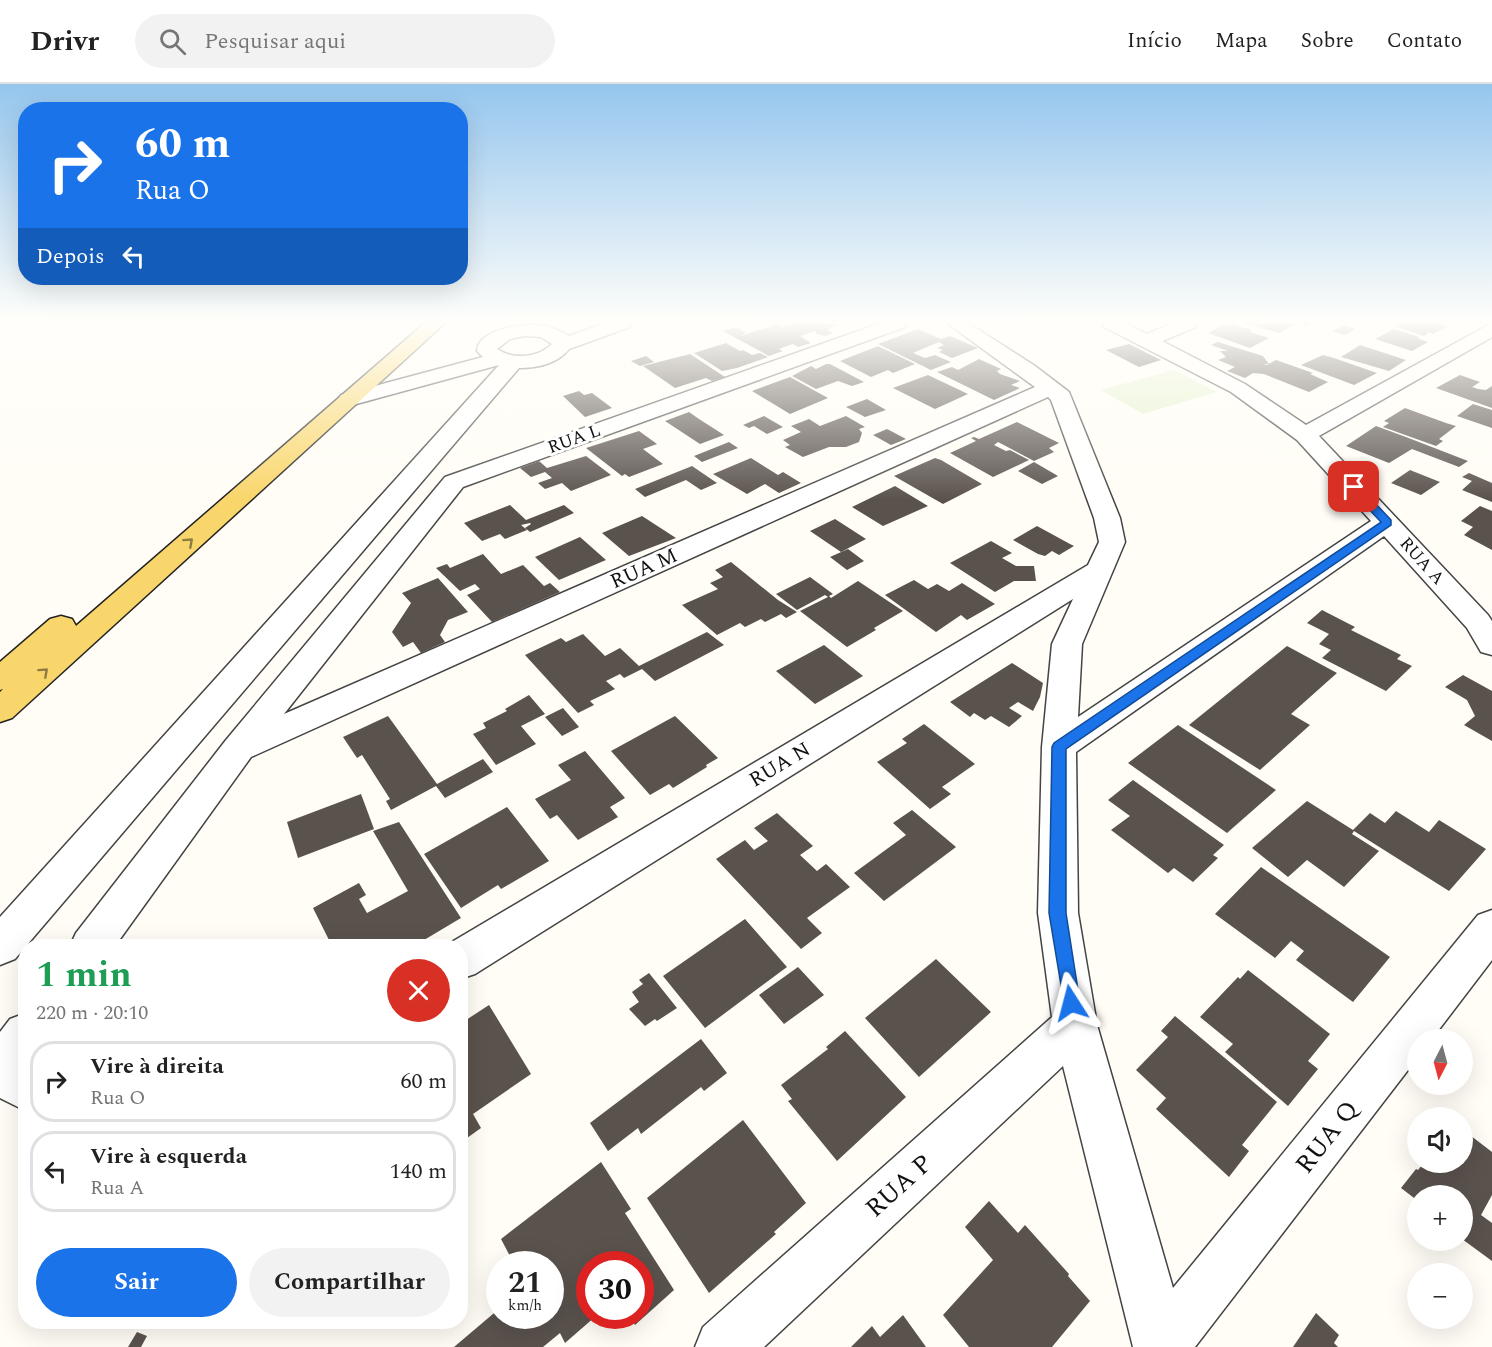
<!DOCTYPE html>
<html lang="pt">
<head>
<meta charset="utf-8">
<style>
	:root { --surface:#fff; --page:#f2f2f2; --text:#222; --muted:#767676; --line:#e0e0e0; --accent:#1a73e8 }
	body { margin:0; font-family:Spectral,serif; background:var(--page); color:var(--text); height:100vh; display:flex; flex-direction:column; font-size:22px; white-space:nowrap }
	* { box-sizing:border-box; margin:0 }
	p { font-size:20px; color:var(--muted) }
	.icon { flex:none; width:33px; height:33px; fill:none; stroke:currentColor; stroke-width:2; stroke-linecap:round; stroke-linejoin:round }
	.map { position:relative; flex:1; overflow:hidden }
	.drawer { position:absolute; left:18px; top:855px; width:450px; height:390px; display:flex; flex-direction:column; background:var(--surface); border-radius:24px; box-shadow:0 6px 24px #0002 }
	.drawer>* { flex:none }
	.hud { position:absolute; left:18px; top:18px; width:450px; height:183px; border-radius:24px; box-shadow:0 6px 24px #0002; background:#1a73e8; color:#fff; overflow:hidden }
	.needle { width:39px; rotate:186deg }
	.controls { position:absolute; left:1407px; top:945px; display:grid; gap:12px }
	.controls a { display:grid; place-items:center; width:66px; height:66px; border-radius:50%; background:var(--surface); box-shadow:0 6px 24px #0002; font-size:30px }
	.speed { position:absolute; left:486px; top:1167px; display:flex; gap:12px; font-size:30px; font-weight:700; text-align:center }
	.speed>* { display:grid; place-content:center; width:78px; height:78px; border-radius:50%; background:var(--surface); box-shadow:0 6px 24px #0002; line-height:1 }
	.speed small { font-size:15px; font-weight:400 }
	.speed .limit { border:9px solid #d22; background:#fff; color:#111 }
	.pin { position:absolute; display:grid; place-items:center; width:51px; height:51px; color:#fff; margin:-26px; border-radius:12px; box-shadow:0 3px 9px #0006 }
	.me { position:absolute; width:66px; margin:-33px; rotate:351deg; stroke-linejoin:round; filter:drop-shadow(0 0 4px #0008) }
	.turn { display:flex; align-items:center; gap:21px; height:126px; padding:0 18px; font-size:27px }
	.turn .icon { width:78px; height:78px; stroke-width:2.5 }
	.turn b { display:block; font-size:42px; line-height:51px }
	.then { display:flex; align-items:center; height:57px; padding:0 18px; background:#0003; gap:12px; font-size:22px }
	.round { display:grid; place-items:center; flex:none; width:63px; height:63px; border-radius:32px; background:var(--page) }
	.headline { display:flex; align-items:center; justify-content:space-between; height:102px; padding:0 18px }
	h1 { font-size:36px; font-weight:700; line-height:45px; color:#1e9e55 }
	.button { display:flex; gap:12px; margin-top:auto; padding:12px 18px }
	.button a { flex:1; height:69px; border-radius:36px; background:var(--accent); color:#fff; font-size:24px; font-weight:700; line-height:69px; text-align:center }
	.button a+a { background:var(--page); color:var(--text) }
	ul { padding:0; list-style:none }
	li { display:flex; align-items:center; gap:18px; height:81px; margin:0 12px 9px; padding:0 6px; border:3px solid var(--line); border-radius:24px }
	li div { flex:1 }
	li b { display:block; font-size:22px }
	li em { font-style:normal }
	header { display:flex; align-items:center; gap:36px; box-sizing:border-box; height:84px; padding:0 30px; background:var(--surface); border-bottom:2px solid var(--line) }
	header strong { font-size:28px }
	nav { display:flex; gap:33px; margin-inline-start:auto; font-size:21px }
	.search { width:420px; height:54px; background:var(--page); display:flex; align-items:center; gap:15px; box-sizing:border-box; padding:0 21px; border-radius:33px; color:var(--muted); font-size:22px }
	.map>svg:first-child { display:block }
	.pitch { fill:#e6f2cf }
	.building { fill:#5a524d }
	.lines { fill:none; stroke-linecap:round; stroke-linejoin:round }
	.street-casing { stroke:#444; stroke-width:3 }
	.primary-casing { stroke:#222; stroke-width:3 }
	.street { fill:#fff; fill-rule:evenodd }
	.primary { fill:#f9d66b; fill-rule:evenodd }
	.oneway { stroke:#917d42 }
	.route { fill:#1a73e8; stroke:#114b97; stroke-width:1.5 }
	.labels { text-anchor:middle; dominant-baseline:central; stroke-width:6; stroke-linejoin:round; paint-order:stroke }
	.far-street-label { font-size:18px; fill:#111; stroke:#fff }
	.street-label { font-size:21px; fill:#111; stroke:#fff }
	.near-street-label { font-size:26px; fill:#111; stroke:#fff }
</style>
</head>
<body>
<header>
<strong>Drivr</strong>
<div class="search"><svg class="icon" aria-label="search" viewBox="0 0 24 24"><circle cx="10" cy="10" r="6"/><path d="M15 15l6 6"/></svg>Pesquisar aqui</div>
<nav><a>Início</a><a>Mapa</a><a>Sobre</a><a>Contato</a></nav>
</header>
<div class="map">
<svg width="1492" height="1263" viewBox="0 0 1492 1263">
	<rect width="100%" height="100%" fill="#fffdf5"/>
	<!-- pitch -->
	<path class="pitch" d="M1174,286l43,22 -74,22 -42,-24z"/>
	<!-- building -->
	<path class="building" d="M794,239l45,1 -11,4 3,1 -4,1 6,3 -8,3 -8,-2 -2,-3 -15,5 11,7 -13,4 -5,-3 -14,5 4,2 -14,5 -46,-25 13,-4 10,6 -8,4 39,-13 5,3z
		M1227,239l25,7 -2,2 19,6 -19,10 -42,-15z
		M1244,239h67l-6,3 -7,-3 -19,10z
		M1404,239h34l10,3 -15,8 -4,-2 -5,4 -30,-10z
		M1344,241l11,4 -10,6 -12,-4z
		M918,245l23,10 9,-3 28,12 -26,10 -13,-6 4,-2 -6,-2 7,-3 -5,-3 -26,11 12,5 10,-3 16,7 -20,8 -53,-26z
		M1394,245l25,8 -2,1 11,4 -16,9 -37,-12z
		M1218,258l45,14 6,8h-6l4,1 9,-5 37,13 -3,1 18,8 -19,10 -45,-18 -11,-1 -8,5 -18,-7 8,-4 -17,-7 8,-3 -6,-6h8l-17,-6z
		M726,259l14,8 3,-1 9,5 8,-2 8,4 -31,11 -15,3 -28,-18z
		M1129,260l32,16 -22,7 -33,-17z
		M1360,261l46,15 -17,11 -48,-14z
		M878,262l37,18 -22,9 -5,-3 -17,7 -31,-16z
		M690,270l35,23 -13,4 -6,-3 -31,10 -32,-22z
		M1323,271l11,3 43,15 -23,12 -53,-20z
		M646,272l8,6 -14,4 -9,-5z
		M979,275l22,10 -4,2 3,3 20,7 -9,4 9,3 -26,12 -57,-28 15,-5 6,3z
		M826,280h4l34,18 -12,4 -14,-5 -22,8 -24,-13 19,-10 5,3z
		M928,291l40,19 -33,15 -42,-21z
		M1460,291l20,7 -8,5 6,2 8,1 6,-4v22l-56,-20z
		M790,293l38,21 -38,16 -38,-23z
		M579,307l5,4 8,-2 20,15 -27,9 -22,-21z
		M867,315l19,11 -21,7 -19,-10z
		M1473,320l19,6v18l-35,-12z
		M1405,324l41,15 10,3 -17,13 4,2 -7,5 -53,-19 6,-4 -5,-2z
		M689,328l10,7 25,16 -24,9 -35,-23z
		M764,332l19,11 -16,7 -13,-8 -5,2 -6,-3z
		M846,332l19,11 -6,2 3,4 -3,9 -13,5h-17l-26,10 -18,-10 5,-2 -7,-5 18,-8 -10,-6 18,-7 11,7z
		M1017,338l42,21 -10,5 5,4 -20,9 -36,-19 -4,3 12,6 4,-1 19,10 -36,17 -43,-24 26,-12 -5,-3 3,-1 5,2z
		M1376,342l30,11 62,24 -9,6 -47,-18 -23,14 -43,-17z
		M887,345l4,2 15,8 -15,6 -18,-10z
		M639,347l18,13 -14,5 20,15 -34,13 -4,-3 -3,2 -36,-28z
		M729,358l9,6 -36,14 -8,-6z
		M586,372l25,19 -40,16 -9,-8 -17,6 -7,-6 14,-5 -7,-6 -14,5 -11,-9 19,-7 8,7z
		M751,374l27,17 5,-3 18,11 -22,10 -14,-9 -18,10 -34,-20z
		M935,374l6,2 41,24 -39,20 -49,-28z
		M1034,378l24,14 -16,8 -24,-13z
		M692,382l25,17 -16,7 -15,-10 -41,17 -10,-8z
		M1410,386l30,12 -19,13 -30,-12z
		M1469,389l23,10v19l-30,-12 10,-9 -10,-4z
		M895,402l33,20 -45,20 -31,-19z
		M510,421l16,15 38,-15 10,8 -44,19 -5,-4 6,-4 -1,-1 -9,2 6,5 -22,9 -5,-5 -18,7 -18,-18z
		M1480,422l12,5v39l-28,-15 9,-8 -12,-6z
		M642,432l34,22 -47,18 -27,-23z
		M835,435l31,20 -25,13 -31,-21z
		M1037,442l33,18 4,2 -15,9 -7,-4 -7,5 -7,-2 -25,-14z
		M580,453l26,23 -47,20 -24,-23z
		M991,457l21,12 -10,5 14,8h18l2,15h-22l-19,11 -45,-29z
		M848,465l16,12 -17,9 -17,-13z
		M483,470l18,20 22,-9 21,21 6,-3 10,9 -68,30 -25,-27 13,-6 -5,-5 -15,7 -24,-23 11,-4 3,4z
		M731,478l47,38 19,12 -11,6 -5,-4 -16,8 -4,-3 -16,8 -5,-4 -23,12 -35,-30 36,-16 -8,-6 13,-6 -8,-7z
		M810,493l23,17 -4,2 2,2 27,-17 45,30 -29,17 2,2 -29,17 -47,-36 28,-14 -3,-2 -28,15 -21,-16z
		M438,494l30,34 -20,8 -8,15 5,7 -24,11 -8,-11 -10,5 -11,-15 19,-29 -9,-10z
		M914,496l14,9 9,-5 12,7 13,-8 33,21 -28,16 -6,-5 -25,17 -51,-37z
		M1322,526l33,17 -4,3 50,25 -4,4 15,7 -26,25 -64,-33 9,-8 -12,-6 10,-10 -22,-11z
		M707,548l17,13 -69,36 -13,-12 -18,9 -4,-4 -14,7 9,8 -25,12 4,4 -16,8 -53,-58 36,-17 5,4 17,-8 22,22 15,-8 19,18z
		M824,561l39,31 -48,28 -39,-33z
		M1287,562l50,27 -46,41 19,11 -50,45 -71,-45z
		M1012,579l31,20 -3,14 -7,14 -15,-9 -9,6 13,8 -13,11 -18,-11 -6,4 -11,-7 -4,4 -20,-15z
		M1463,591l29,16v50l-28,-16 11,-9 -8,-16 -22,-13z
		M529,611l16,19 -24,12 15,18 -40,21 -23,-31 13,-6 -3,-5 24,-12 -2,-2z
		M563,624l16,19 -17,9 -17,-19z
		M388,632l49,68 46,-25 10,13 -48,26 -9,-12 -45,24 -5,-9 4,-2 -28,-44 -5,3 -14,-21z
		M675,632l43,42 -12,7 1,2 -34,21 -4,-4 -19,11 -39,-44z
		M924,640l51,40 -33,23 9,7 -21,15 -53,-47 30,-19 -5,-4z
		M1178,641l98,65 -49,43 -99,-70z
		M585,667l40,47 -15,9 8,10 -40,23 -21,-25 -7,4 -15,-20 36,-19 -13,-15z
		M1133,696l91,65 -11,10 5,3 -25,24 -19,-14 -6,5 -57,-43 19,-14 -22,-16z
		M361,710l13,35 -76,29 -11,-36z
		M1307,717l46,29 17,-17 15,10 11,-12 33,21 10,-12 47,29 -37,42 -95,-60 -2,3 27,17 -35,36 -37,-27 -19,17 -36,-29z
		M507,723l42,54 -48,28 -3,-4 -37,23 -37,-54z
		M912,726l44,37 -72,54 -30,-28 52,-38 -13,-12z
		M777,729l36,33 -13,9 17,16 9,-7 24,23 -43,31 15,15 -21,16 -85,-90 29,-19 9,10 14,-9 -14,-13z
		M399,738l62,96 -42,25 2,2 -1,1h-88l-19,-38 46,-25 7,12 -7,4 8,14 41,-22 -35,-60z
		M1261,783l129,90 -37,45 -57,-42 8,-9 -13,-10 -16,17 -60,-44z
		M745,835l42,48 -82,61 -42,-52z
		M936,875l55,53 -72,65 -54,-59z
		M798,883l26,28 -40,29 -25,-29z
		M1248,886l82,64 -22,27 10,8 -30,37 -63,-54 8,-8 -33,-27 38,-40 2,2z
		M649,889l28,35 -20,13 -2,-2 -10,7 -16,-17 10,-7 -7,-10 11,-8 -4,-4z
		M489,921l42,69 -58,40 8,14 -21,15v-119z
		M1175,932l102,86 -35,43 7,6 -20,26 -73,-68 10,-11 -30,-28 32,-33 -7,-6z
		M845,947l61,66 -69,64 -49,-60 4,-2 -11,-14 47,-36 -2,-2z
		M701,955l26,34 -23,18 -3,-4 -60,47 -3,-6 -30,23 -18,-28z
		M743,1036l63,83 -32,29 2,2 -67,59 -62,-95z
		M1462,1045l30,23v43l-11,20 11,8v38l-30,-22v-43h-44v5l-17,-13 15,-19 2,1 4,-5 -3,-3h43z
		M601,1078l30,47 -6,4 49,77 -39,35 -5,-9h10v-52h-50v52h6l-31,27 -5,-10 -17,14h-89l46,-39v8h50v-52h-36l-13,-25z
		M989,1117l29,32 7,-8 44,49 -1,2 22,25 -38,46h-83l-26,-32 50,-55 -28,-33z
		M1316,1229l23,22 -5,8 4,4h-45z
		M903,1231l23,32h-75l21,-21 8,11z
		M137,1248l10,4 -6,11h-13z"/>
	<g class="lines">
		<defs>
			<path id="street" d="M606,239h26l-2,4 -61,22c-12,15 -32,19 -50,19l-504,591 -15,6v-48l499,-552 -150,41 -8,-1 -3,-5 3,-5 142,-38 -6,-6c1,-21 44,-28 61,-26 11,1 21,5 31,11zM524,252l17,1 11,7c-14,14 -39,16 -55,5l13,-10z
				M881,239h26l-2,4 -442,160 -179,227 751,-327 -88,-64h21l67,43 34,26 51,126 5,24 -43,102 -4,73 293,-196 -74,-81 -66,-48 -127,-65 -2,-4h23l22,11 26,-11h25l-2,4 -34,14 83,43 61,41 186,-102v14l-173,99 169,179 4,6v34l-11,-3 -14,-24 -83,-92 -308,216 2,161 19,112 76,263 305,-373 14,-5v50l-61,80h-13v17l-223,290h-62l-70,-281 -299,281h-69l8,-20 349,-310 -14,-104 4,-166 10,-103 21,-45 -598,375 -15,5v-33h-15l643,-381 11,-23 -5,-24 -43,-118 -3,-3 -797,360 -136,189h-45l6,-13 150,-193 219,-263z
				M26,929v98l-26,-13v-66l10,-13z"/>
			<path id="primary" d="M425,239h20l-433,395 -12,4v-30l3,-3 -3,1v-28l50,-43 11,-3 11,3 4,7z"/>
		</defs>
		<!-- street casing -->
		<use href="#street" class="street-casing"/>
		<!-- primary casing -->
		<use href="#primary" class="primary-casing"/>
		<!-- street -->
		<use href="#street" class="street"/>
		<!-- primary -->
		<use href="#primary" class="primary"/>
	</g>
	<!-- one-way arrows -->
	<defs><path id="oneway-chevron" d="M-2-3.5L2.5 0L-2 3.5" fill="none" stroke-width="1.6" stroke-linecap="round" stroke-linejoin="round" transform="scale(1.5)"/></defs>
	<g class="oneway">
		<use href="#oneway-chevron" transform="translate(189 458) rotate(-42)"/>
		<use href="#oneway-chevron" transform="translate(44 588) rotate(-42)"/>
	</g>
	<!-- sky -->
	<linearGradient id="sky" x2="0" y2="1"><stop stop-color="#95c6ee"/><stop offset="0.57" stop-color="#fffefa"/><stop offset="1" stop-color="#fffefa" stop-opacity="0"/></linearGradient>
	<rect width="1492" height="416" fill="url(#sky)"/>
	<!-- route -->
	<path class="route" d="M1351,401h7l33,35v5l-325,224v164l14,90 -2,6 -7,2 -6,-2 -16,-96 3,-166 2,-4 327,-221 -30,-32z"/>
	<g class="labels">
		<!-- far-street labels -->
		<g class="far-street-label">
			<text transform="translate(574 355) rotate(-20)">RUA L</text>
			<text transform="translate(1422 477) rotate(48)">RUA A</text>
		</g>
		<!-- street labels -->
		<g class="street-label">
			<text transform="translate(644 485) rotate(-24)">RUA M</text>
			<text transform="translate(780 681) rotate(-31)">RUA N</text>
		</g>
		<!-- near-street labels -->
		<g class="near-street-label">
			<text transform="translate(1327 1053) rotate(-52)">RUA Q</text>
			<text transform="translate(899 1102) rotate(-42)">RUA P</text>
		</g>
	</g>
</svg>
<div class="controls">
<a><svg class="needle" viewBox="-14 -14 28 28"><path d="M0-13l5 13h-10z" fill="#e53935"/><path d="M0 13l5-13h-10z" fill="#767676"/></svg></a>
<a><svg class="icon" aria-label="sound" viewBox="0 0 24 24"><path d="M4 9h4l5-4v14l-5-4H4zM17 9q2 3 0 6"/></svg></a>
<a>+</a>
<a>−</a>
</div>
<div class="speed"><div>21<small>km/h</small></div><div class="limit">30</div></div>
<div class="pin" style="left:1354px;top:403px;background:#d93025"><svg class="icon" aria-label="arrive" viewBox="0 0 24 24"><path d="M6 21V4h12l-3 4 3 4H6"/></svg></div>
<svg class="me" style="left:1071px;top:919px" viewBox="-20 -20 40 40"><path d="M0-17L14 15 0 8-14 15z" fill="#1a73e8" stroke="#fff" stroke-width="4"/></svg>
<div class="hud">
<div class="turn"><svg class="icon" aria-label="right" viewBox="0 0 24 24"><path d="M7 20v-9h11M14 6l5 5-5 5"/></svg><div><b>60 m</b>Rua O</div></div>
<div class="then">Depois<svg class="icon" aria-label="left" viewBox="0 0 24 24"><path d="M17 20v-9H6M10 6l-5 5 5 5"/></svg></div>
</div>
<section class="drawer">
<div class="headline"><div><h1>1 min</h1><p>220 m · 20:10</p></div><a class="round" style="background:#d93025;color:#fff"><svg class="icon" aria-label="close" viewBox="0 0 24 24"><path d="M6 6l12 12M18 6L6 18"/></svg></a></div>
<ul>
<li><svg class="icon" aria-label="right" viewBox="0 0 24 24"><path d="M7 20v-9h11M14 6l5 5-5 5"/></svg><div><b>Vire à direita</b><p>Rua O</p></div><em>60 m</em></li>
<li><svg class="icon" aria-label="left" viewBox="0 0 24 24"><path d="M17 20v-9H6M10 6l-5 5 5 5"/></svg><div><b>Vire à esquerda</b><p>Rua A</p></div><em>140 m</em></li>
</ul>
<div class="button"><a>Sair</a><a>Compartilhar</a></div>
</section>
</div>
</body>
</html>
